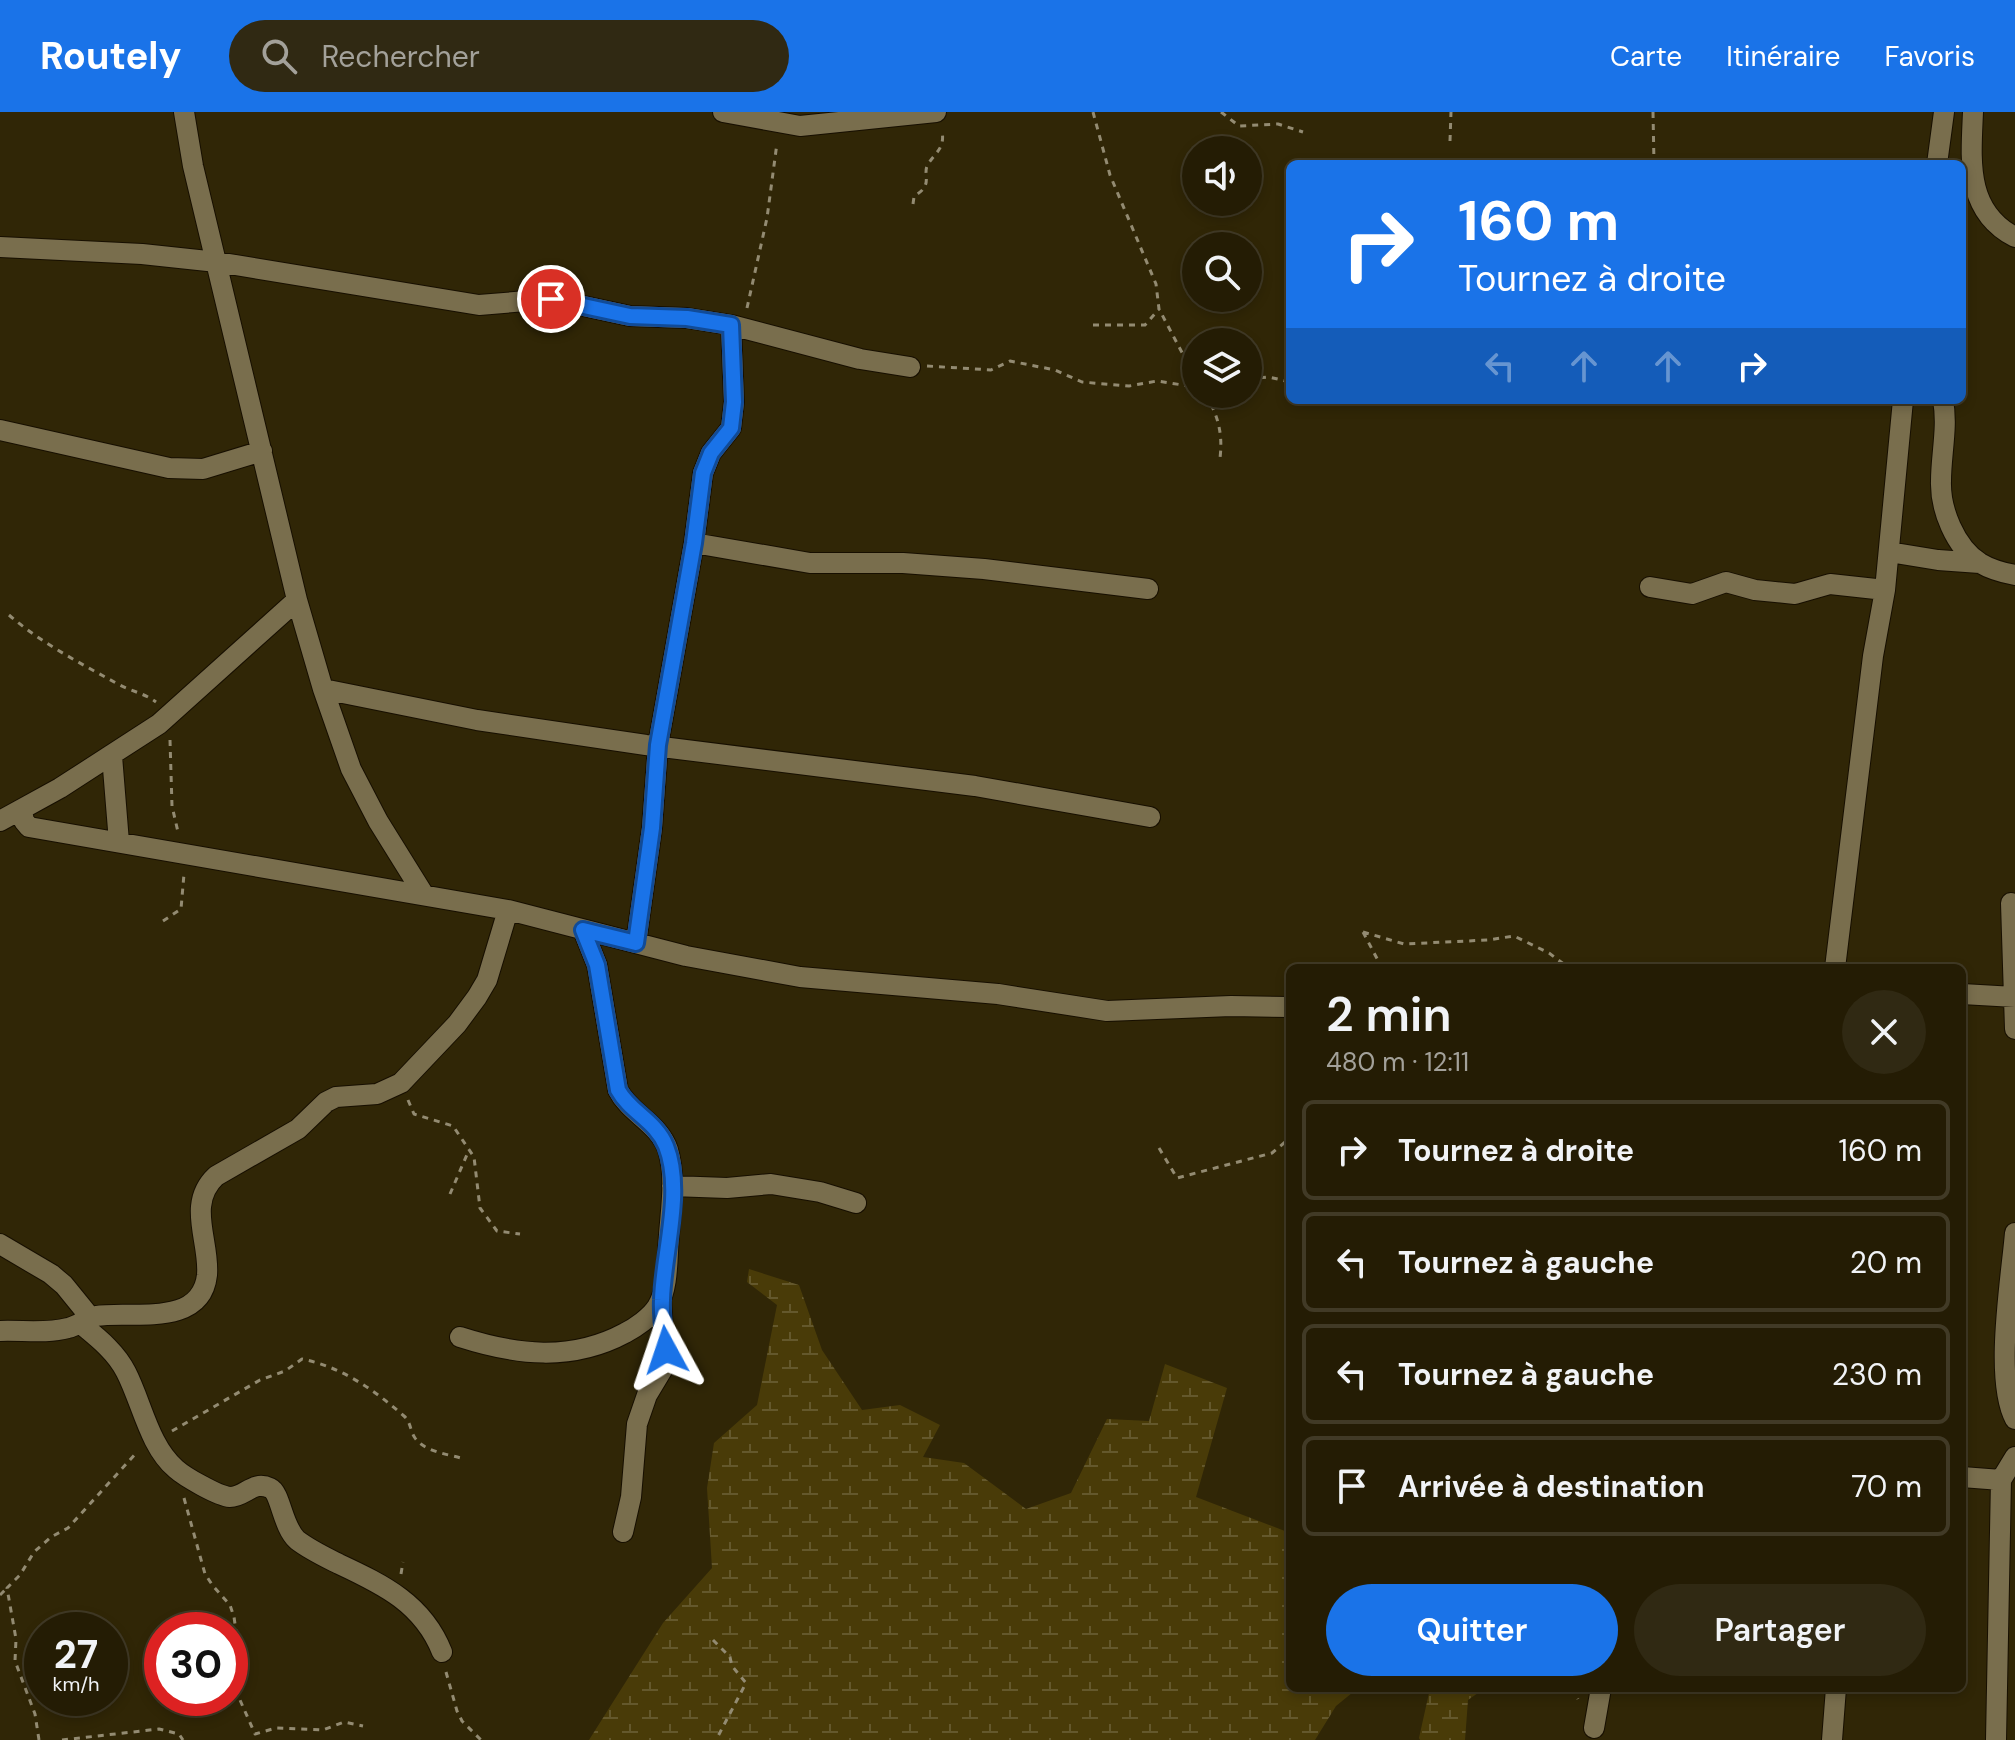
<!DOCTYPE html>
<html lang="fr">
<head>
<meta charset="utf-8">
<style>
	:root { --surface:#241c04; --page:#302913; --text:#f1f3f6; --muted:#a3a19a; --line:#413a26; --accent:#1a73e8 }
	body { margin:0; font-family:"DM Sans",sans-serif; background:var(--page); color:var(--text); height:100vh; display:flex; flex-direction:column; font-size:30px; white-space:nowrap }
	* { box-sizing:border-box; margin:0 }
	p { font-size:26px; color:var(--muted) }
	.icon { flex:none; width:44px; height:44px; fill:none; stroke:currentColor; stroke-width:2; stroke-linecap:round; stroke-linejoin:round }
	.map { position:relative; flex:1; overflow:hidden }
	.drawer { position:absolute; left:1286px; top:852px; width:680px; height:728px; display:flex; flex-direction:column; background:var(--surface); border-radius:12px; box-shadow:0 4px 12px #0003,0 0 0 2px var(--line) }
	.drawer>* { flex:none }
	.banner { position:absolute; left:1286px; top:48px; width:680px; height:244px; border-radius:12px; box-shadow:0 4px 12px #0003,0 0 0 2px var(--line); background:#1a73e8; color:#fff; overflow:hidden }
	.buttons { position:absolute; left:1182px; top:24px; display:grid; gap:16px }
	.buttons a { display:grid; place-items:center; width:80px; height:80px; border-radius:50%; background:var(--surface); box-shadow:0 4px 12px #0003,0 0 0 2px var(--line); font-size:40px }
	.speed { position:absolute; left:24px; top:1500px; display:flex; gap:16px; font-size:40px; font-weight:700; text-align:center }
	.speed>* { display:grid; place-content:center; width:104px; height:104px; border-radius:50%; background:var(--surface); box-shadow:0 4px 12px #0003,0 0 0 2px var(--line); line-height:1 }
	.speed small { font-size:20px; font-weight:400 }
	.speed .limit { border:12px solid #d22; background:#fff; color:#111 }
	.pin { position:absolute; display:grid; place-items:center; width:68px; height:68px; color:#fff; margin:-34px; border:4px solid #fff; border-radius:50%; box-shadow:0 2px 8px #0007 }
	.me { position:absolute; width:88px; margin:-44px; rotate:355deg; stroke-linejoin:round; filter:drop-shadow(0 0 6px #0008) }
	.turn { display:flex; align-items:center; gap:28px; height:168px; padding:0 40px; font-size:36px }
	.turn .icon { width:104px; height:104px; stroke-width:2.5 }
	.turn b { display:block; font-size:56px; line-height:68px }
	.lanes { display:flex; align-items:center; height:76px; padding:0 40px; background:#0003; justify-content:center; gap:40px; direction:ltr }
	.lanes .off { opacity:.35 }
	.round { display:grid; place-items:center; flex:none; width:84px; height:84px; border-radius:42px; background:var(--page) }
	.overview { display:flex; align-items:center; justify-content:space-between; height:136px; padding:0 40px }
	h1 { font-size:48px; font-weight:600; line-height:60px }
	.button { display:flex; gap:16px; margin-top:auto; padding:16px 40px }
	.button a { flex:1; height:92px; border-radius:48px; background:var(--accent); color:#fff; font-size:32px; font-weight:600; line-height:92px; text-align:center }
	.button a+a { background:var(--page); color:var(--text) }
	ul { padding:0; list-style:none }
	li { display:flex; align-items:center; gap:24px; height:100px; margin:0 16px 12px; padding:0 24px; border:4px solid var(--line); border-radius:12px }
	li div { flex:1 }
	li b { display:block; font-size:30px }
	li em { font-style:normal }
	header { display:flex; align-items:center; gap:48px; box-sizing:border-box; height:112px; padding:0 40px; background:var(--accent); color:#fff }
	header strong { font-size:38px }
	nav { display:flex; gap:44px; margin-inline-start:auto; font-size:28px }
	.search { width:560px; height:72px; background:var(--page); display:flex; align-items:center; gap:20px; box-sizing:border-box; padding:0 28px; border-radius:44px; color:var(--muted); font-size:30px }
	.map>svg:first-child { display:block }
	.wetland { fill:url(#wetland-marsh) }
	.lines { fill:none; stroke-linecap:round; stroke-linejoin:round }
	.minor-casing { stroke:#170f00; stroke-width:22 }
	.path { stroke:#938b72; stroke-width:3; stroke-dasharray:6 6; stroke-linecap:butt }
	.minor { stroke:#796e4d; stroke-width:20 }
	.route-casing { stroke:#114b97; stroke-width:20 }
	.route { stroke:#1a73e8; stroke-width:14 }
</style>
</head>
<body>
<header>
<strong>Routely</strong>
<div class="search"><svg class="icon" aria-label="search" viewBox="0 0 24 24"><circle cx="10" cy="10" r="6"/><path d="M15 15l6 6"/></svg>Rechercher</div>
<nav><a>Carte</a><a>Itinéraire</a><a>Favoris</a></nav>
</header>
<div class="map">
<svg width="2015" height="1628" viewBox="0 0 2015 1628">
	<defs>
		<pattern id="wetland-marsh" width="20" height="14" patternUnits="userSpaceOnUse" patternTransform="scale(2)"><rect width="20" height="14" fill="#493b08"/><path d="M1 5h8M5 5V1M11 12h8M15 12V8" fill="none" stroke="#64582c"/></pattern>
	</defs>
	<rect width="100%" height="100%" fill="#302606"/>
	<!-- wetland -->
	<path class="wetland" d="M749,1157l50,16 23,65 40,60 38,-5 40,20 -17,32 41,6 62,46 45,-16 36,-74 42,2 16,-57 62,24 -31,109 94,36v155h68l-22,18 -21,34h-726l74,-117 49,-55 -5,-80 7,-45 43,-38 20,-100 -30,-23z
		M1421,1576h64l-17,12 -3,40h-45l-1,-2 10,-45z"/>
	<g class="lines">
		<defs>
			<path id="minor" d="M184,0l9,54 104,434 26,89 28,80 27,52 46,74
				M723,0l77,14 136,-14
				M1973,0c-2,48 -8,99 42,125
				M1937,52l7,-52
				M0,135l142,7 75,8 262,43 72,-6 79,17 57,2 44,7 129,34 50,8
				M1943,288c5,27 -2,54 -2,81 -1,28 14,66 39,82 10,6 24,10 35,12
				M0,318l169,38 34,1 59,-18
				M694,431l116,20h93l81,6 164,20
				M1889,440l49,8 42,3
				M1650,475l42,7 34,-12 29,8 40,4 35,-10 55,6
				M323,577l154,31 169,25 329,41 175,31
				M112,644l7,86
				M22,699l2,10 5,6 479,83 178,46 114,21 198,17 109,17 124,-5 59,1
				M0,709l60,-33 99,-64 138,-124
				M2011,791l4,126
				M636,831l16,-115 6,-83 36,-202 9,-70 8,-20 20,-25 3,-26 -3,-77
				M1835,856l38,-312 12,-66 18,-190
				M1962,882l53,3
				M672,1074l55,2 44,-4 49,8 36,11
				M2015,1121c-4,46 -21,147 0,186
				M0,1132l51,30 13,11 26,32
				M81,1212c17,14 35,28 45,48 16,31 23,74 50,97 9,8 42,27 54,28 15,0 23,-17 40,-9 11,5 12,38 27,52 13,10 28,17 42,24 45,21 84,40 103,88
				M0,1219c22,-1 46,3 68,-3 10,-2 18,-10 28,-12 33,-6 105,13 111,-41 3,-34 -21,-71 9,-99l82,-47 28,-27 10,-5 41,-3 24,-11 56,-59 20,-27 10,-17 21,-70
				M460,1225c56,18 111,25 165,-4 10,-5 26,-16 32,-26 12,-19 10,-50 12,-72 2,-28 7,-58 -1,-85 -9,-27 -38,-36 -50,-60l-21,-125 -14,-35
				M1962,1365l39,3
				M623,1420l8,-35 6,-73 10,-29 18,-30 -4,-66
				M1594,1616l7,-40
				M1832,1628l4,-52
				M1996,1628l5,-260 14,-23"/>
		</defs>
		<!-- minor casing -->
		<use href="#minor" class="minor-casing"/>
		<!-- path -->
		<path class="path" d="M1093,0l17,63 46,109 3,25 37,70
			M1221,0l18,14 39,-2 25,8
			M1653,0l1,52
			M1450,29l1,-29
			M913,92l1,-7c3,-3 7,-5 9,-8 7,-8 0,-17 5,-25 8,-12 17,-16 14,-33
			M747,196l20,-90 10,-75
			M1093,213h52l14,-16
			M927,254l64,4 19,-9 45,9 27,12 47,4 28,-5 32,5 7,-3
			M1248,267l21,-2 21,5
			M1205,282c13,20 18,40 15,64
			M9,503c32,28 71,48 107,68 14,8 28,10 40,19
			M170,628l2,66 6,26
			M163,809l18,-12 3,-35
			M1363,820l41,12 84,-4 26,-4 35,17 20,15
			M1363,820l19,36
			M408,988l6,14 39,12 21,31 6,51 17,23 23,3
			M1159,1036l18,30 95,-25 18,-15
			M450,1082l19,-44
			M172,1319l88,-51 25,-9 17,-12c40,8 72,31 102,57 7,6 6,15 11,22 9,13 31,16 46,20
			M184,1386l21,76 8,12 17,19 4,12 3,21 -3,25 2,28 19,43 21,-6 47,2 21,-8 19,4
			M401,1462l2,-12
			M0,1483l7,-7
			M713,1528l17,17 2,9 14,17 -30,57
			M446,1560l11,39 5,10 19,19
			M1572,1576l6,11
			M39,1628l-4,-26 -20,-53 1,-22 -9,-51 13,-13 14,-23 17,-15 17,-9 70,-77
			M62,1628l97,-11 20,5 4,6"/>
		<!-- minor -->
		<use href="#minor" class="minor"/>
	</g>
	<g class="lines">
		<defs>
			<path id="route" d="M551,187l79,17 57,2 44,7 3,77 -3,26 -20,25 -8,20 -9,70 -36,202 -6,83 -16,115 -53,-13 14,35 21,125c12,22 38,31 48,56 18,45 -3,108 -4,154 -1,17 2,34 4,50"/>
		</defs>
		<!-- route casing -->
		<use href="#route" class="route-casing"/>
		<!-- route -->
		<use href="#route" class="route"/>
	</g>
</svg>
<div class="buttons">
<a><svg class="icon" aria-label="sound" viewBox="0 0 24 24"><path d="M4 9h4l5-4v14l-5-4H4zM17 9q2 3 0 6"/></svg></a>
<a><svg class="icon" aria-label="search" viewBox="0 0 24 24"><circle cx="10" cy="10" r="6"/><path d="M15 15l6 6"/></svg></a>
<a><svg class="icon" aria-label="layers" viewBox="0 0 24 24"><path d="M12 4l9 5-9 5-9-5zM3 14l9 5 9-5"/></svg></a>
</div>
<div class="speed"><div>27<small>km/h</small></div><div class="limit">30</div></div>
<div class="pin" style="left:551px;top:187px;background:#d93025"><svg class="icon" aria-label="arrive" viewBox="0 0 24 24"><path d="M6 21V4h12l-3 4 3 4H6"/></svg></div>
<svg class="me" style="left:666px;top:1238px" viewBox="-20 -20 40 40"><path d="M0-17L14 15 0 8-14 15z" fill="#1a73e8" stroke="#fff" stroke-width="4"/></svg>
<div class="banner">
<div class="turn"><svg class="icon" aria-label="right" viewBox="0 0 24 24"><path d="M7 20v-9h11M14 6l5 5-5 5"/></svg><div><b>160 m</b>Tournez à droite</div></div>
<div class="lanes"><svg class="icon off" aria-label="left" viewBox="0 0 24 24"><path d="M17 20v-9H6M10 6l-5 5 5 5"/></svg><svg class="icon off" aria-label="ahead" viewBox="0 0 24 24"><path d="M12 20V5M6 11l6-6 6 6"/></svg><svg class="icon off" aria-label="ahead" viewBox="0 0 24 24"><path d="M12 20V5M6 11l6-6 6 6"/></svg><svg class="icon" aria-label="right" viewBox="0 0 24 24"><path d="M7 20v-9h11M14 6l5 5-5 5"/></svg></div>
</div>
<section class="drawer">
<div class="overview"><div><h1>2 min</h1><p>480 m · 12:11</p></div><a class="round"><svg class="icon" aria-label="close" viewBox="0 0 24 24"><path d="M6 6l12 12M18 6L6 18"/></svg></a></div>
<ul>
<li><svg class="icon" aria-label="right" viewBox="0 0 24 24"><path d="M7 20v-9h11M14 6l5 5-5 5"/></svg><div><b>Tournez à droite</b></div><em>160 m</em></li>
<li><svg class="icon" aria-label="left" viewBox="0 0 24 24"><path d="M17 20v-9H6M10 6l-5 5 5 5"/></svg><div><b>Tournez à gauche</b></div><em>20 m</em></li>
<li><svg class="icon" aria-label="left" viewBox="0 0 24 24"><path d="M17 20v-9H6M10 6l-5 5 5 5"/></svg><div><b>Tournez à gauche</b></div><em>230 m</em></li>
<li><svg class="icon" aria-label="arrive" viewBox="0 0 24 24"><path d="M6 21V4h12l-3 4 3 4H6"/></svg><div><b>Arrivée à destination</b></div><em>70 m</em></li>
</ul>
<div class="button"><a>Quitter</a><a>Partager</a></div>
</section>
</div>
</body>
</html>
